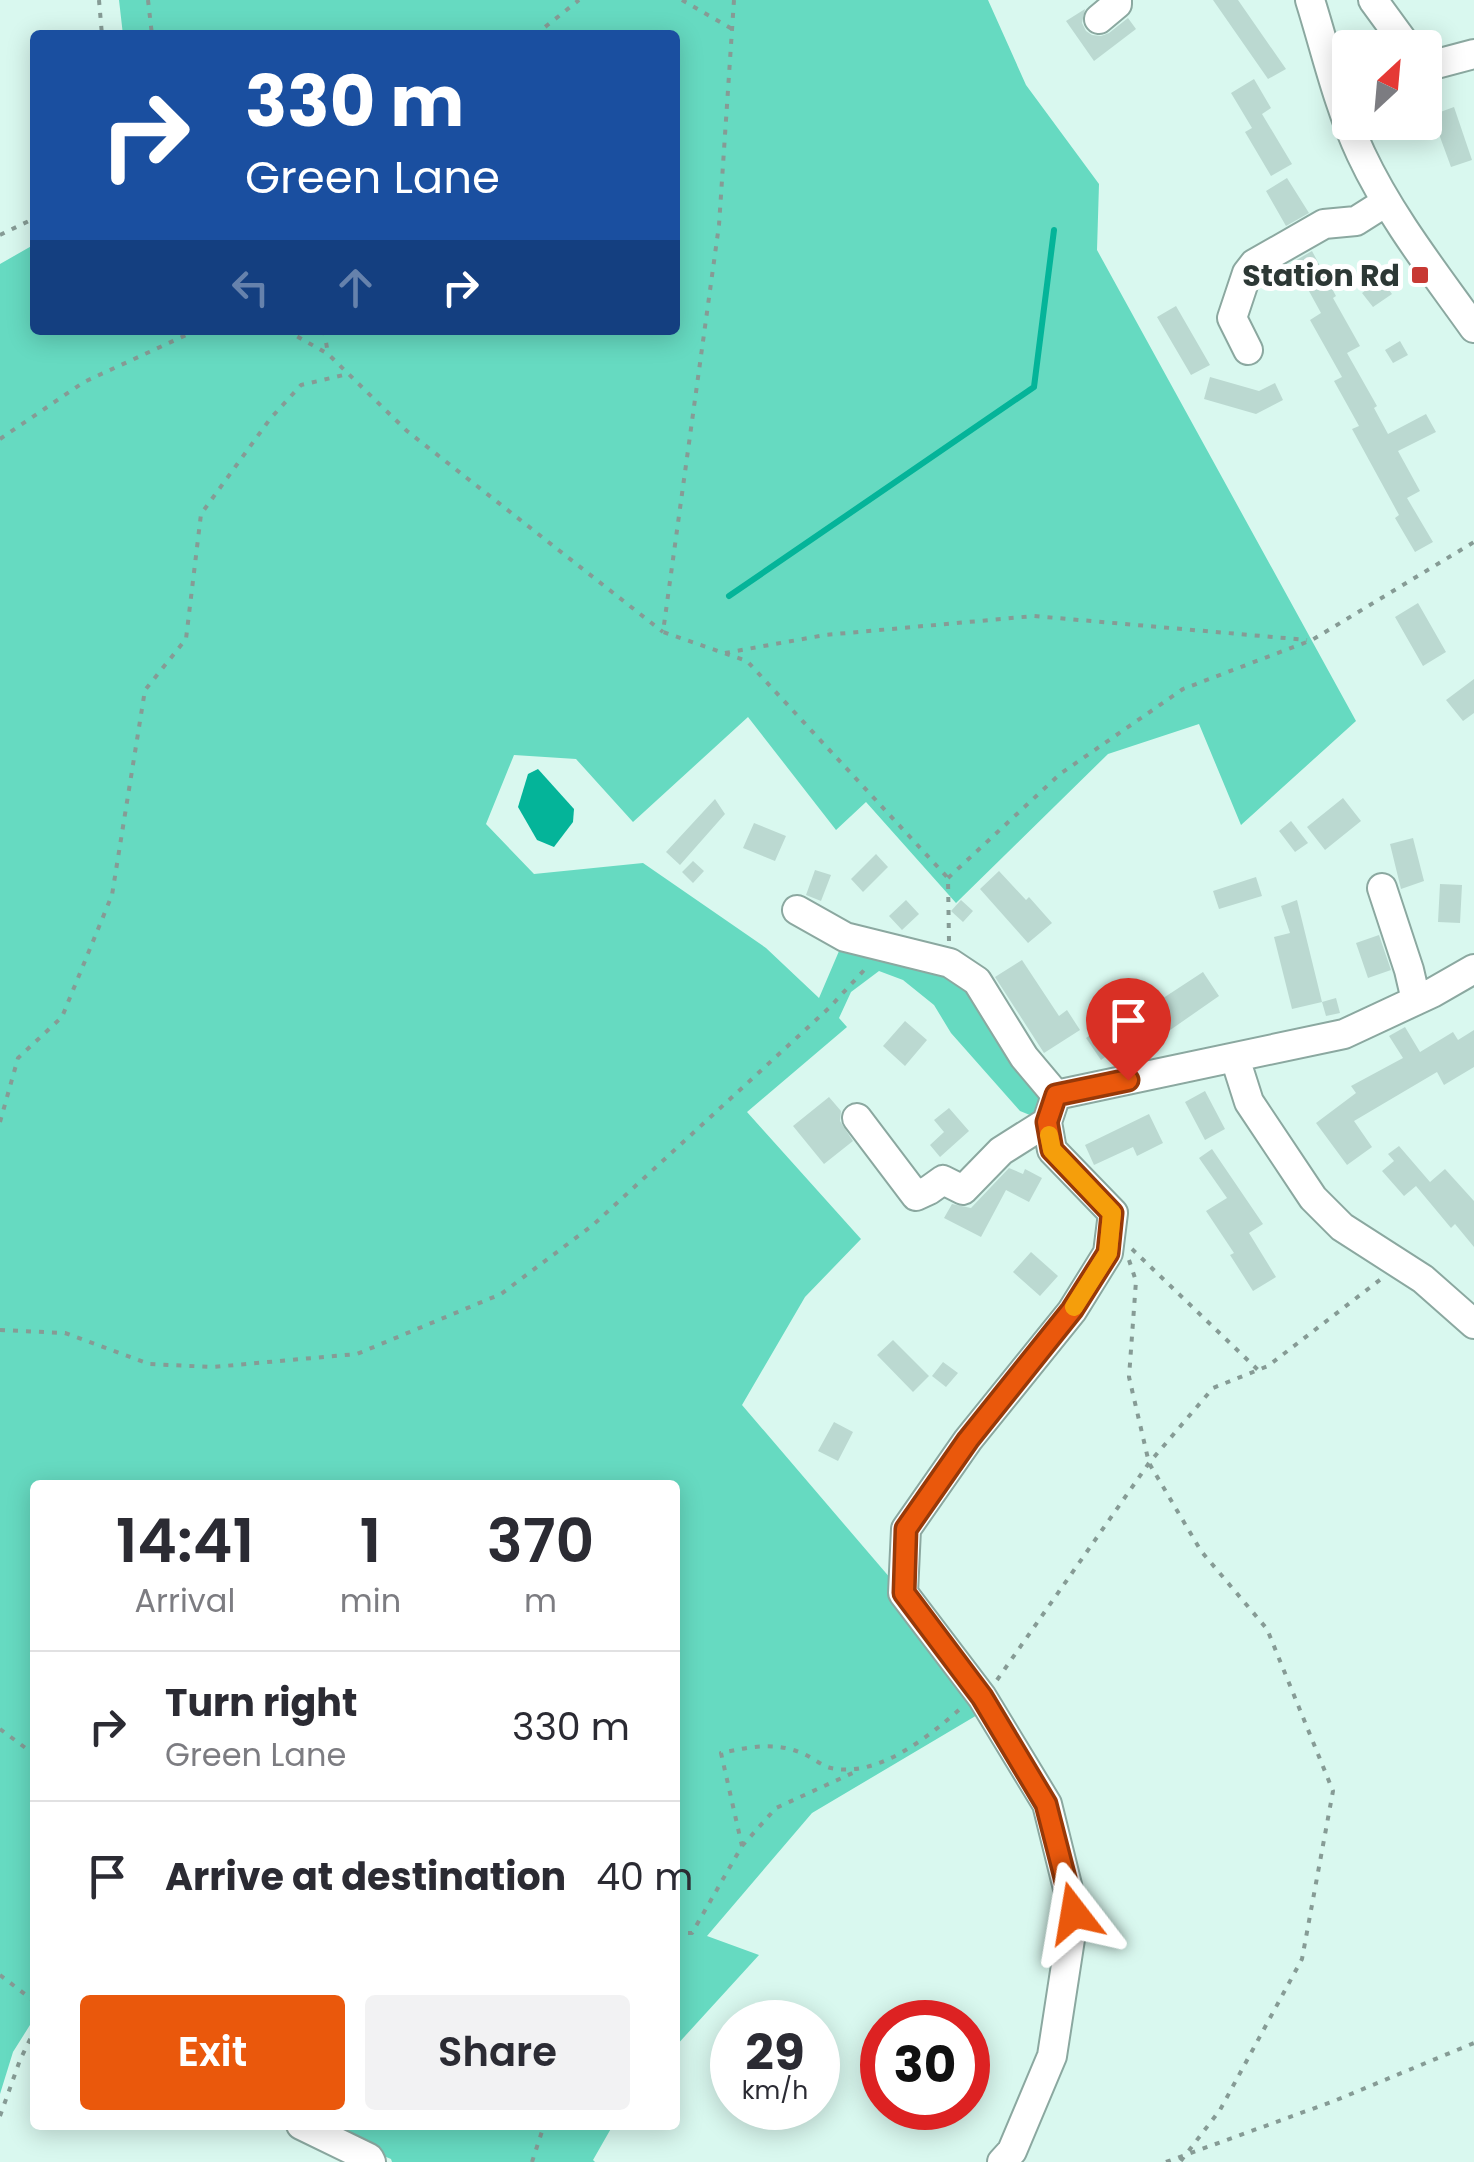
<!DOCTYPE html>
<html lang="en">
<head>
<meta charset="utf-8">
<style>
	:root { --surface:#fff; --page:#f2f2f3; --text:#2b2b33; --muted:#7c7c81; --line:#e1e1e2; --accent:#ea580c }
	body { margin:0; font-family:Poppins,sans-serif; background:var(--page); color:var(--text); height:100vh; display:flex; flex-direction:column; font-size:38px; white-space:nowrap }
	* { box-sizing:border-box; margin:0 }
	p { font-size:32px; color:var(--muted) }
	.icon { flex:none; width:55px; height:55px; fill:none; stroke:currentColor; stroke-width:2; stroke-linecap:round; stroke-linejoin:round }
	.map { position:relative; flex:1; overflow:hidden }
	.panel { position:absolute; left:30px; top:1480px; width:650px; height:650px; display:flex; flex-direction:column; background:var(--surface); border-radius:10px; box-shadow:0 5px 25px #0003 }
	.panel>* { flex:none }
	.top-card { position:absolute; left:30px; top:30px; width:650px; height:305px; border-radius:10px; box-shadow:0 5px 25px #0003; background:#1a4fa0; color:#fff; overflow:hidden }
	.needle { width:65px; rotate:26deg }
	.buttons { position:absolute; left:1332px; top:30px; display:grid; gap:20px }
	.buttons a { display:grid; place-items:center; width:110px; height:110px; border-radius:10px; background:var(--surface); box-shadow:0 5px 25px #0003; font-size:50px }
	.speed { position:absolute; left:710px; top:2000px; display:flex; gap:20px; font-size:50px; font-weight:700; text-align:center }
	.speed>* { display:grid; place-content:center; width:130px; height:130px; border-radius:50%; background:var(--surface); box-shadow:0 5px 25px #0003; line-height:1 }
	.speed small { font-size:25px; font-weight:400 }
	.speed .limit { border:15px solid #d22; background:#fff; color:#111 }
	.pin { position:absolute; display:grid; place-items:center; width:85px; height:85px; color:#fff; margin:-102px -42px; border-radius:50% 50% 50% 0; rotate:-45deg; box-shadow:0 0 10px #0007 }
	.pin .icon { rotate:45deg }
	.me { position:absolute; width:110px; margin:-55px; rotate:346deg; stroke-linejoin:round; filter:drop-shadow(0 0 8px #0008) }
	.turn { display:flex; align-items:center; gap:35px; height:210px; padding:0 50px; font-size:45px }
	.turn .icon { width:130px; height:130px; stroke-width:2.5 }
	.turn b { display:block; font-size:70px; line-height:85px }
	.lanes { display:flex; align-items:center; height:95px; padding:0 50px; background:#0003; justify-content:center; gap:50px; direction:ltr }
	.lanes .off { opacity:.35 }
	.eta { display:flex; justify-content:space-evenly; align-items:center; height:170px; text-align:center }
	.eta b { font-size:60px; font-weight:600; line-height:70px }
	.primary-button { display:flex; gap:20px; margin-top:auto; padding:20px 50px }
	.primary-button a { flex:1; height:115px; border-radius:10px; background:var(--accent); color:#fff; font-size:40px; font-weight:600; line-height:115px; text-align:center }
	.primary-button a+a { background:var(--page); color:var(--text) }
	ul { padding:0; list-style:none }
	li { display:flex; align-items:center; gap:30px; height:150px; padding:0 50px; border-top:2px solid var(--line) }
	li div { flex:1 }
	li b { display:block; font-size:38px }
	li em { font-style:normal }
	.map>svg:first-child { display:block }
	.green { fill:#66dac1 }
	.water { fill:#04b499 }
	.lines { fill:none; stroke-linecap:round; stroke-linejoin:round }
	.stream { stroke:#04b499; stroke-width:6 }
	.building { fill:#bbd9d1 }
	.minor-casing { stroke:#8ba8a0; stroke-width:32 }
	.path { stroke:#869b95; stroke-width:4; stroke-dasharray:5 8; stroke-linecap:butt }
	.minor { stroke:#fff; stroke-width:28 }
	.route-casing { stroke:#983908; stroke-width:25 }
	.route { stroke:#ea580c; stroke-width:18 }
	.slow { stroke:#f59e0b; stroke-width:18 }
	.poi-dot { fill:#c73933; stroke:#fff; stroke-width:4 }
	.labels { text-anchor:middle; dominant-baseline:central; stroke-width:10; stroke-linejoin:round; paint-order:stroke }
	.poi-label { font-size:30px; font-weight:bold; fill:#2c3835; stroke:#fff; text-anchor:end }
</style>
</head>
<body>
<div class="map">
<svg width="1474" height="2162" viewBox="0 0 1474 2162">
	<rect width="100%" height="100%" fill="#d9f8ef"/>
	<!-- green -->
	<path class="green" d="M119,0h869l38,85 73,99 -2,66 259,471 -115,104 -42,-101 -91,30 -152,149 -90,-101 -30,28 -88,-113 -115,105 -57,-63 -62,-4 -28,69 48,50 109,-11 123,85 53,50 26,-61 105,26 106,132 -9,27 -27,-11 -69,-78 -17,-28 -31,-25 -24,-9 -28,21 -12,26 8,9 -100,85 114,127 -56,58 -63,108 161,188 86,115 -177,105 -105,123 52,19 -84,92v-562h-640v532l-22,35 -13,42v-1830l35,-20v86h640v-295h-552z
		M309,2125h304l-20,35 2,2h-203l-1,-3z"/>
	<!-- water -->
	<path class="water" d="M538,769l36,40 -1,13 -19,25 -17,-7 -19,-33 10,-33z"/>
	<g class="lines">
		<!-- stream -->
		<path class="stream" d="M729,596l305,-209 20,-157"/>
	</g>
	<!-- building -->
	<path class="building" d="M1213,0h25l48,69 -18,10z
		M1085,9l-3,14 4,8 6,4 9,1 8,-3 19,-15 8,11 -42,32 -28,-40z
		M1254,79l17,29 -9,6 30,50 -21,12 -26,-44 7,-4 -21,-35z
		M1454,107l18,53 -21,7 -19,-52z
		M1287,178l22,35 -23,13 -20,-35z
		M1312,251l24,45 -3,2 27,48 -13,7 30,53 -3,2 14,26 38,-20 10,18 -38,19 22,40 -13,7 26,44 -18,10 -20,-34 4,-3 -47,-86 7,-3 -25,-45 8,-4 -32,-57 11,-7 -28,-51z
		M1381,279l11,15 -19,13 -11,-14z
		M1176,306l34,59 -19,10 -34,-58z
		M1400,341l8,14 -15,8 -8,-13z
		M1210,377l49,14 16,-8 8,17 -27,14 -52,-15z
		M1418,603l28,49 -23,14 -28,-49z
		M1474,679v34l-11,8 -17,-21z
		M1343,798l18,23 -36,29 -18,-23z
		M715,799l10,15 -45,51 -14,-13z
		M1291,821l17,22 -13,9 -16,-21z
		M754,823l32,13 -11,25 -32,-13z
		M1413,838l11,43 -23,8 -11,-45z
		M876,854l12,13 -25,25 -12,-13z
		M693,861l11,10 -11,12 -11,-11z
		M815,870l16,5 -10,26 -15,-6z
		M999,871l27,29 3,-3 23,26 -24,20 -48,-54z
		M1256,877l6,19 -43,13 -6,-18z
		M1440,884l22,1 -2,38 -22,-1z
		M906,900l13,14 -17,16 -13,-14z
		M961,900l12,11 -10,11 -12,-11z
		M1297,900l25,102 -30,7 -18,-72 16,-4 -9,-27z
		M1379,935l12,35 -23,8 -12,-35z
		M1022,960l37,56 8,-6 13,20 -36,23 -49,-76z
		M1203,972l16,24 -66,46 -9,-12 -43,30 -15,-22 28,-19 5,8z
		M1336,998l4,15 -14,3 -4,-14z
		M905,1021l22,19 -22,26 -22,-20z
		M1405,1027l15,25 33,-20 5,8 16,-10v37l-30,18 -7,-13 -83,49 18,26 -25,18 -31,-42 40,-30 -5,-7 52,-28 -14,-22z
		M1205,1091l20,38 -20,11 -20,-38z
		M829,1097l12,14 -1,10 13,20 -29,23 -31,-38z
		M949,1108l20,23 -29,26 -10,-12 14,-13 -10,-12z
		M1149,1114l14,29 -26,13 -4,-9 -39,18 -9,-20z
		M1399,1146l31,36 15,-13 29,32v46l-19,-23 -4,4 -35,-42 -12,10 -22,-25 12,-10 -6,-7z
		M1212,1149l51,75 -14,9 27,44 -23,14 -23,-36 4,-2 -28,-42 21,-13 -28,-40z
		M1009,1168l14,6 2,-5 17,9 -13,24 -23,-12 -25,47 -37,-19 8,-14 19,4z
		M1031,1252l27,24 -18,20 -27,-24z
		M893,1340l36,36 -16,16 -36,-37z
		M943,1362l15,11 -12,14 -14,-11z
		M834,1422l19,10 -15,29 -20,-10z"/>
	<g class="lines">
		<defs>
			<path id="minor" d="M1310,0c16,51 28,105 51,154 29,62 73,118 113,174
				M1373,0l35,48
				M1099,19l18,-15v-4
				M1425,67l49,-13
				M1248,350l-16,-32 15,-45 7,-9 70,-40 32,-3 30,-19
				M1382,888l27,82 7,30
				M797,910l48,27 105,26 27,18 47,76 32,38
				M1235,1058l14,44 64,96 29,29 81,52 51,45
				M1056,1095l288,-61 88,-41 42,-24
				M857,1118l59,78 13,-6 14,-10 20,10 38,-39 46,-29
				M301,2125l68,33 2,4
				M1002,2162l10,-11 40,-95 22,-143 -27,-109 -65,-107 -79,-104 3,-64 62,-89 104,-129 36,-58 5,-40 -61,-63 -5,-28 9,-27"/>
		</defs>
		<!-- minor casing -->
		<use href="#minor" class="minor-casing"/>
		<!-- path -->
		<path class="path" d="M99,0l3,35
			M148,0l4,35
			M682,0l50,29
			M734,0l-15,225 -56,407 84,29 201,217 1,64
			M535,35l44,-35
			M0,235l35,-17
			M286,330l42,24 79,77 256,201
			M324,330l4,24
			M0,439l84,-57 113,-52
			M725,653l100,-18 209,-19 273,24
			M948,878l112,-104 123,-85 129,-49 162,-98
			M0,1122l18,-64 44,-41 50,-122 33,-205 41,-51 15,-125 69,-95 31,-34 47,-11
			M1132,1249l126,121
			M1129,1260l7,21 -7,96 20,86 52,88 66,78 66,162 -31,168 -82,151 -40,52
			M0,1330l65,3 84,31 64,3 144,-13 144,-60 92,-69 236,-217 38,-41
			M997,1680l152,-217 64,-75 55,-22 113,-87
			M0,1729l35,26
			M742,1846l34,-38 81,-37
			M675,1933h17l50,-87 -21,-93c29,-6 54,-12 83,1 9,4 18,12 27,14 47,10 97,-31 129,-59
			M0,1975l35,27
			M0,2116l20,-56 15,-31
			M532,2162l12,-37
			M1166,2162l168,-61 140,-58"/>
		<!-- minor -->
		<use href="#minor" class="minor"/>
	</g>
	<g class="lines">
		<defs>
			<path id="route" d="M1074,1913l-28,-109 -64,-107 -78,-104 2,-64 62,-89 104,-130 36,-57 4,-40 -60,-63 -5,-28 9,-27 72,-15"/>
		</defs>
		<!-- route casing -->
		<use href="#route" class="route-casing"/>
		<!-- route -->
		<use href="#route" class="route"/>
		<!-- slow -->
		<path class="slow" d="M1049,1135l3,15 60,63 -4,40 -34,54"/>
	</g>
	<!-- markers -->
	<rect class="poi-dot" x="1410" y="265" width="20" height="20" rx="5"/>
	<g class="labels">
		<!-- poi labels -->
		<g class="poi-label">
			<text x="1400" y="275">Station Rd</text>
		</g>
	</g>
</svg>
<div class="buttons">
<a><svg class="needle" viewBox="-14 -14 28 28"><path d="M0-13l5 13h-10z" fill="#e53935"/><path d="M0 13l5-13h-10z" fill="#7c7c81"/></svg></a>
</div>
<div class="speed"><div>29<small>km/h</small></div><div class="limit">30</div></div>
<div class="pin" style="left:1128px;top:1080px;background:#d93025"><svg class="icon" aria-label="arrive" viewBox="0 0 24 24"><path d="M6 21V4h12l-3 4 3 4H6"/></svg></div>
<svg class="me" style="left:1074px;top:1913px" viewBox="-20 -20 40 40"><path d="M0-17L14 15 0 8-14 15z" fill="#ea580c" stroke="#fff" stroke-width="4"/></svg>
<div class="top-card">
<div class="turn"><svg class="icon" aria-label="right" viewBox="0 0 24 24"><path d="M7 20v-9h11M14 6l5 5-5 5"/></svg><div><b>330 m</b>Green Lane</div></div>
<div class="lanes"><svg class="icon off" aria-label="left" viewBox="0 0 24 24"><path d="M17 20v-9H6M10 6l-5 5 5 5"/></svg><svg class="icon off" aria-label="ahead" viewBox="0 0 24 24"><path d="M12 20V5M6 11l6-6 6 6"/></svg><svg class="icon" aria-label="right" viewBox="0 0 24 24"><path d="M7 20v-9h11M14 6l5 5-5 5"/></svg></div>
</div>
<section class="panel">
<div class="eta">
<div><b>14:41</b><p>Arrival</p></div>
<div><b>1</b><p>min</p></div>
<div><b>370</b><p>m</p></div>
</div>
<ul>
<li><svg class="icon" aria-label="right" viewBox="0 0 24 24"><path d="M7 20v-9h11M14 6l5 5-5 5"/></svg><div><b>Turn right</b><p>Green Lane</p></div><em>330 m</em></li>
<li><svg class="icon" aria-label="arrive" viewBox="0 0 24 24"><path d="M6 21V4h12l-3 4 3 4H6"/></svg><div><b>Arrive at destination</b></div><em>40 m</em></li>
</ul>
<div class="primary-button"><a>Exit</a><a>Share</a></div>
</section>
</div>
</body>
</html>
